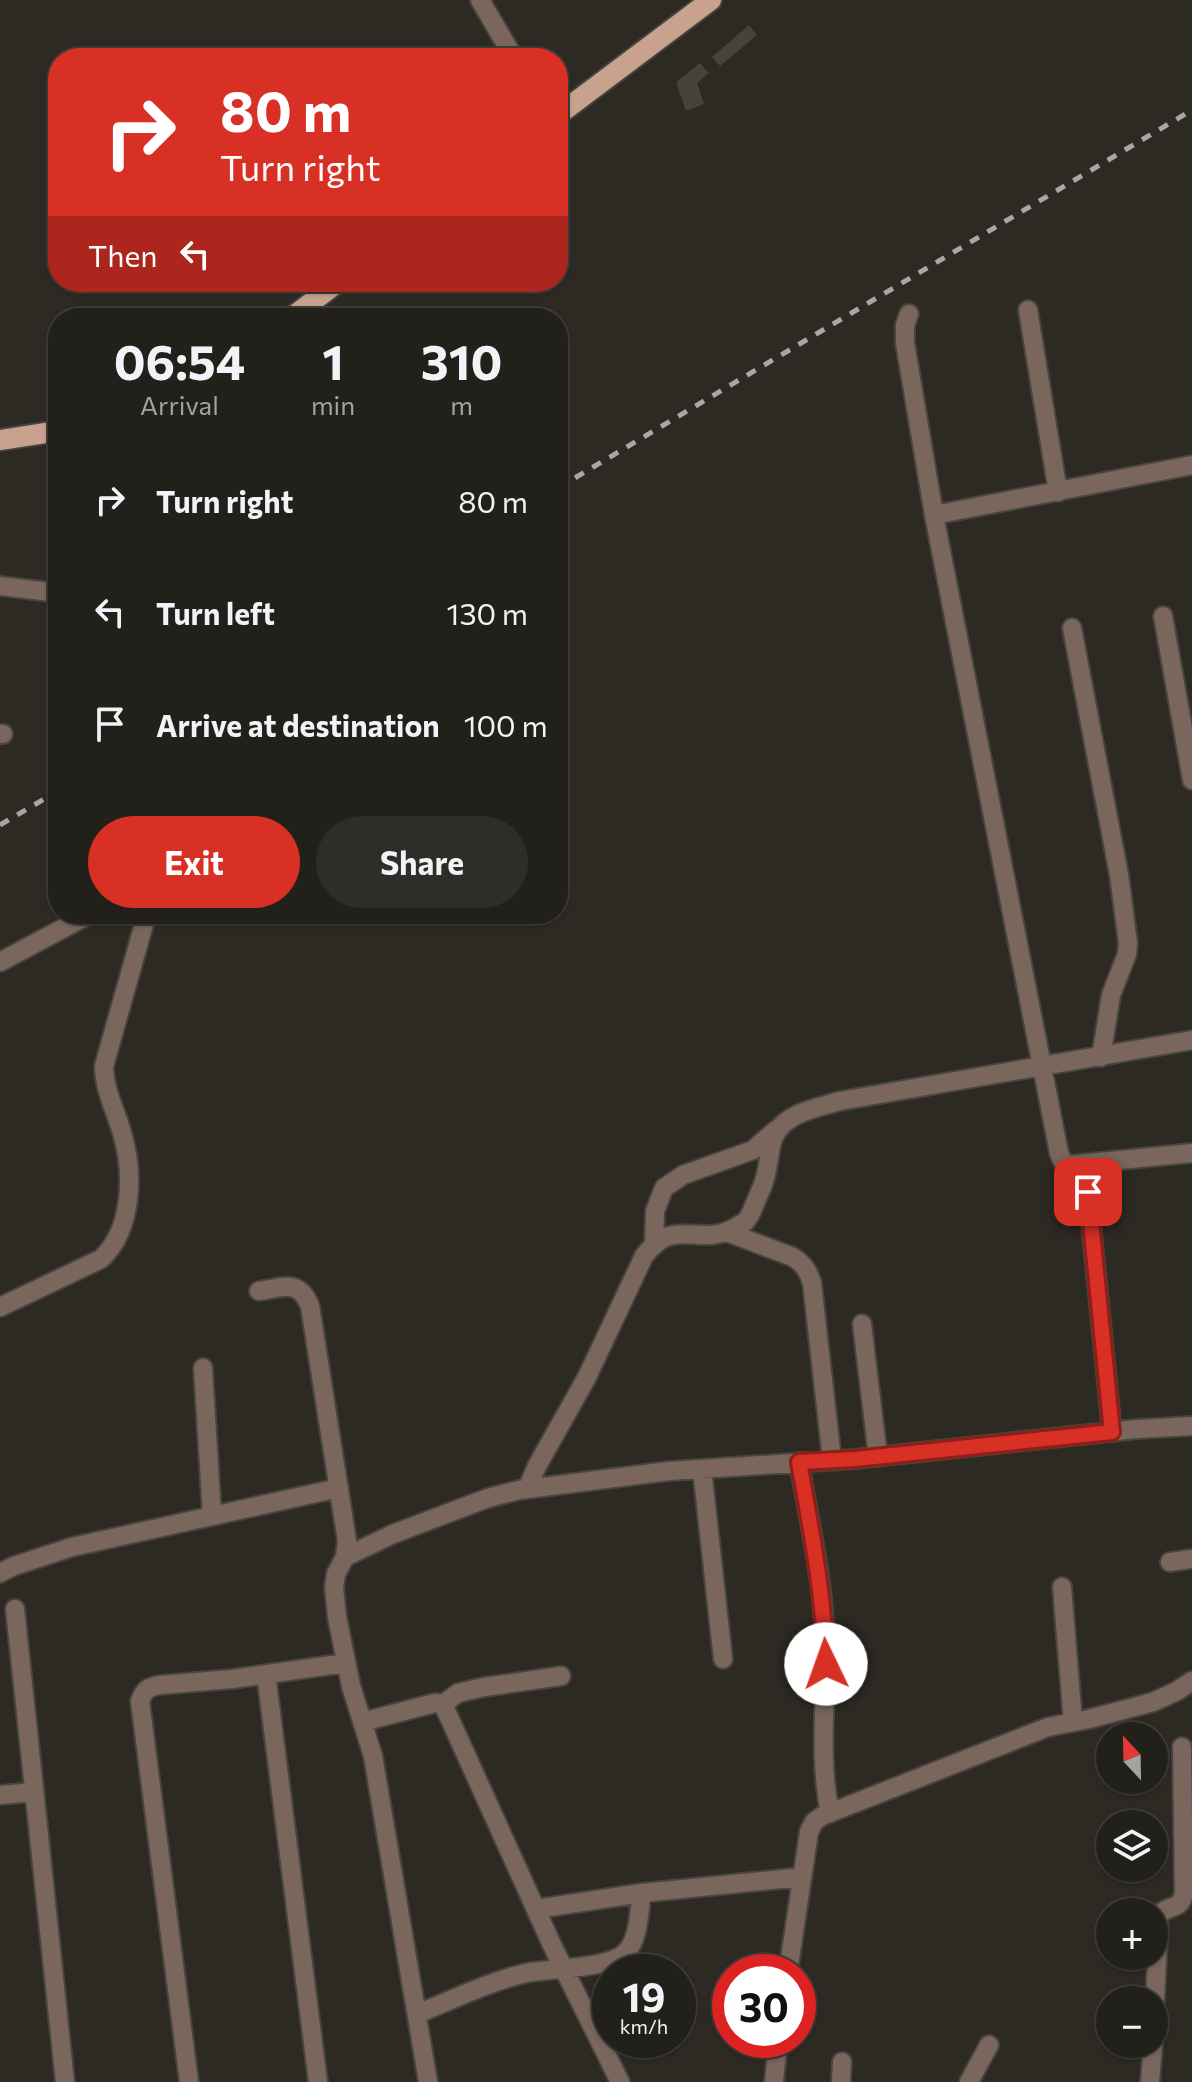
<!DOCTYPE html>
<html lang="en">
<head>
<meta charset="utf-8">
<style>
	:root { --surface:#22201b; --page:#2e2d28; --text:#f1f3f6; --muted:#a2a3a3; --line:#3f3e3a; --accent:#d93025 }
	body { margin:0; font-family:Commissioner,sans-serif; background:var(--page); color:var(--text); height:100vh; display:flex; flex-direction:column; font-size:30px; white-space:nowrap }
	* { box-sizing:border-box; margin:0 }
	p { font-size:26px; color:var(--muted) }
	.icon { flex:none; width:44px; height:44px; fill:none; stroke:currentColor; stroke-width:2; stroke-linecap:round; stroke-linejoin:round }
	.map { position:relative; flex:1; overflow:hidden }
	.drawer { position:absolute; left:48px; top:308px; width:520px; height:616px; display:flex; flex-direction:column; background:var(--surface); border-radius:32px; box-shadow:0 2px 6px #0004,0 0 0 2px var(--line) }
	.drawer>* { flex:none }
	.banner { position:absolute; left:48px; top:48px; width:520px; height:244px; border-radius:32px; box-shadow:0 2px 6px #0004,0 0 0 2px var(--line); background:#d93025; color:#fff; overflow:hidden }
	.needle { width:52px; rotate:338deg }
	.controls { position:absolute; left:1096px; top:1722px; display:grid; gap:16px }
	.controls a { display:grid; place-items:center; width:72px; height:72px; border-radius:50%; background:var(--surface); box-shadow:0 2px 6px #0004,0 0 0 2px var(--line); font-size:40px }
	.speed { position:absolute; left:592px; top:1954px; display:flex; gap:16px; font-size:40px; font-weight:700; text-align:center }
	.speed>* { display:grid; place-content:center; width:104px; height:104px; border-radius:50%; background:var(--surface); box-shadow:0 2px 6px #0004,0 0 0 2px var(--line); line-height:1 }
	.speed small { font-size:20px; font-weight:400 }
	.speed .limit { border:12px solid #d22; background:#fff; color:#111 }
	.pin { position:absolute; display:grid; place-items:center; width:68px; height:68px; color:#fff; margin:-34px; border-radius:16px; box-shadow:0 4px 12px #0006 }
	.me { position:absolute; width:88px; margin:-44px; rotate:357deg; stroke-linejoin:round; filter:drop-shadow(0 0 6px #0008) }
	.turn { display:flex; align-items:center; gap:28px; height:168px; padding:0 40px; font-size:36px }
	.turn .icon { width:104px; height:104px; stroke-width:2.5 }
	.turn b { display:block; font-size:56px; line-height:68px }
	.then { display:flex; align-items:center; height:76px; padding:0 40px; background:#0003; gap:16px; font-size:30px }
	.eta { display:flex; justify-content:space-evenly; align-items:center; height:136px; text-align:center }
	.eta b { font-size:48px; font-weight:700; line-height:56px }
	.button { display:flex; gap:16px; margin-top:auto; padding:16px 40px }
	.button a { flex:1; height:92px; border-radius:48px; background:var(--accent); color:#fff; font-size:32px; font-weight:700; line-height:92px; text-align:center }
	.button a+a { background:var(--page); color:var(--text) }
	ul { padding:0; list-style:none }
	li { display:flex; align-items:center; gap:24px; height:112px; padding:0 40px }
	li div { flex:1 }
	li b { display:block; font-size:30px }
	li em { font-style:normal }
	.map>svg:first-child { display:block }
	.building { fill:#46433d }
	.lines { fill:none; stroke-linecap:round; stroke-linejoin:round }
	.minor-casing { stroke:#48453f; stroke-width:22 }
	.major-casing { stroke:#48453f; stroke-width:24 }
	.minor { stroke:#7a665d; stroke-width:18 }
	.major { stroke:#c9a28f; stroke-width:20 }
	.rail { stroke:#a8a7a2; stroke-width:5; stroke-dasharray:10 10; stroke-linecap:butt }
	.route-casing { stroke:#8d1f18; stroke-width:20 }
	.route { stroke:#d93025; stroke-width:14 }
</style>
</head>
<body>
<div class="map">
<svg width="1192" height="2082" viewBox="0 0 1192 2082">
	<rect width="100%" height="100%" fill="#2d2a24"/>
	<!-- building -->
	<path class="building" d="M749,25l8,10 -37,31 -8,-9z
		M700,63l9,10 -12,10 7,21 -18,7 -10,-29z"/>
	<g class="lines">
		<defs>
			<path id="minor" d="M480,0l34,58
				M1028,310l30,182
				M909,314l-4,11v18l29,172 125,638 4,9 6,3 123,-12
				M934,515l258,-50
				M0,586l58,7
				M1163,616l29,164
				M1072,628l47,247 9,68 -1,11 -16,41 -10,62
				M0,734h3
				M0,962l90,-48
				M1085,1164l27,268
				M727,1232l66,25c11,7 15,14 19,26l20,177
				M654,1243l1,-32 9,-23 19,-13 70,-25 23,-20
				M259,1291c25,-4 40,-12 51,15l37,235 -2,16 -9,17 -2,13 3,30 14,69 22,70 55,326
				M0,1307l101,-48c32,-30 33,-86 21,-126 -6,-22 -18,-43 -18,-67l40,-142 -4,-10
				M862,1324l16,133
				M203,1368l9,147
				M799,1462c10,59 24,118 26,178 2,58 -7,116 5,173
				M702,1469l21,190
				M527,1489l10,-23 50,-89 57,-121c31,-41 54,-8 90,-28 1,0 10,-6 11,-6 7,-7 10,-20 14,-28 8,-16 9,-31 12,-48 6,-32 42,-37 69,-45l352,-61
				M345,1557l48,-23 95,-36 31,-8 150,-19 186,-12 282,-30 55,-3
				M1170,1562l22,-3
				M0,1573l14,-7 58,-19 267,-59
				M1062,1587l11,135
				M15,1609l50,473
				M266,1674l52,408
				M443,1704l15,-11 26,-6 77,-11
				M362,1722l73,-19 8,1 109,241 68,137
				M0,1795l34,-3
				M536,1909l106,-16 160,-16
				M788,1972l21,-140 5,-10 8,-6 226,-89 41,-8 64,-17 24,-11 15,-10
				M417,2014c35,-14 71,-32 109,-41 25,-5 83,-4 100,-21 13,-13 13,-41 16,-59
				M1154,2022l5,-107c10,-12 22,-3 25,-23l-2,-145
				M189,2082l-49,-381c4,-11 8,-14 20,-16l72,-6 114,-16
				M774,2082l4,-42
				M841,2082l1,-20
				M969,2082l20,-37
				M1150,2082l3,-38"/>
			<path id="major" d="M558,115l153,-115
				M291,318l47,-36
				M0,440l58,-9"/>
		</defs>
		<!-- minor casing -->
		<use href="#minor" class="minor-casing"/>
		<!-- major casing -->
		<use href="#major" class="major-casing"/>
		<!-- minor -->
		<use href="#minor" class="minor"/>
		<!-- major -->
		<use href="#major" class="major"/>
		<!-- rail -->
		<path class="rail" d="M558,488l634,-378
			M0,825l58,-34"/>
	</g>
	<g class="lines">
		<defs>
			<path id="route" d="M826,1664c-2,-69 -15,-135 -27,-202l56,-3 257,-27 -24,-240"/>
		</defs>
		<!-- route casing -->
		<use href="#route" class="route-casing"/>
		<!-- route -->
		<use href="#route" class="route"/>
	</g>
</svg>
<div class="controls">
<a><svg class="needle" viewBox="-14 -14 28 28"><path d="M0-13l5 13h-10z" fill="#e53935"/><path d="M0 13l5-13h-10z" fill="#a2a3a3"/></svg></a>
<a><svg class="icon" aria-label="layers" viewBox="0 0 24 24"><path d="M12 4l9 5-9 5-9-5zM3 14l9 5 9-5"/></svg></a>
<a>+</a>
<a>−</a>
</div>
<div class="speed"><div>19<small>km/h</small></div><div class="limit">30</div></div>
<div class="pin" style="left:1088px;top:1192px;background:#d93025"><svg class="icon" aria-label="arrive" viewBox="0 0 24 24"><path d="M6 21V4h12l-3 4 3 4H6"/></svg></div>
<svg class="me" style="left:826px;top:1664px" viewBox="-20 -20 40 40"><circle r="19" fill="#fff"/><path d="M0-13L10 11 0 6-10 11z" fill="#d93025"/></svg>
<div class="banner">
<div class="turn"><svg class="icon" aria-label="right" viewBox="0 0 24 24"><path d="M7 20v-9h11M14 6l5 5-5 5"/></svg><div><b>80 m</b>Turn right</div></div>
<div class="then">Then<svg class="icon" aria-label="left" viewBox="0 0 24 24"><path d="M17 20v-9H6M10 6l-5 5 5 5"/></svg></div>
</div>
<section class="drawer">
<div class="eta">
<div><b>06:54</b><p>Arrival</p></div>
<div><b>1</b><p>min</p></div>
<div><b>310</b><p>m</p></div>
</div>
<ul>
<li><svg class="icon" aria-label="right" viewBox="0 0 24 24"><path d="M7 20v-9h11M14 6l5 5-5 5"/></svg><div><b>Turn right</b></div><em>80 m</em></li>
<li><svg class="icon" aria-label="left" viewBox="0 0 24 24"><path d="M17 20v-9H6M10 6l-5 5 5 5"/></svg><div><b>Turn left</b></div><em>130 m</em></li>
<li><svg class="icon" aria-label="arrive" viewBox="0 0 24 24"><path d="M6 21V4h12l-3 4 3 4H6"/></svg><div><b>Arrive at destination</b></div><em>100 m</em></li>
</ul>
<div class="button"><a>Exit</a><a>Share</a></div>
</section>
</div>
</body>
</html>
